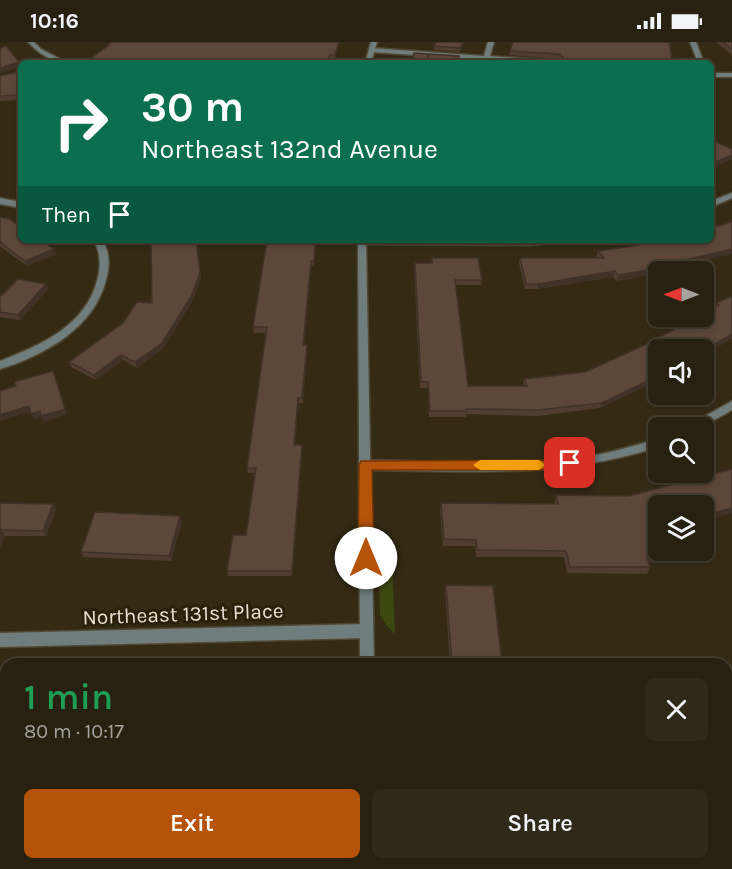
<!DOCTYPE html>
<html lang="en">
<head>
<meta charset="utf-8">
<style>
	:root { --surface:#282010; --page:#302819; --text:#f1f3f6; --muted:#a5a39f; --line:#443e30; --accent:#b45309 }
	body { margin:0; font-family:Karla,sans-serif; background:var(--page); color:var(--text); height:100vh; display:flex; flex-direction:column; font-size:22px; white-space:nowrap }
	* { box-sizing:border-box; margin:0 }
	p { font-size:20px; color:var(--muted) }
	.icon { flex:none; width:33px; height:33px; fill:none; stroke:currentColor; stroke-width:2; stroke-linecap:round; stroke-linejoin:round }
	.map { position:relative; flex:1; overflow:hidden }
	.panel { position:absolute; left:0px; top:616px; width:732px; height:212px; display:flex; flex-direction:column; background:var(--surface); border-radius:18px 18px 0 0; box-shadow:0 3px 9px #0003,0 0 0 2px var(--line) }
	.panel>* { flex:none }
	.guide { position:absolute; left:18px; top:18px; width:696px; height:183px; border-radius:9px; box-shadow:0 3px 9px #0003,0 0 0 2px var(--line); background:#0b6e4f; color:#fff; overflow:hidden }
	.needle { width:39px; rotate:270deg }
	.fabs { position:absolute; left:648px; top:219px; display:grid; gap:12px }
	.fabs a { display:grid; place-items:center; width:66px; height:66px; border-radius:9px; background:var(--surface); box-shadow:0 3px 9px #0003,0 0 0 2px var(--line); font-size:30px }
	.pin { position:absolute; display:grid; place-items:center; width:51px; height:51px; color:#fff; margin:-26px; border-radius:12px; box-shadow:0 3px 9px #0006 }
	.me { position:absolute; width:66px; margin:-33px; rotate:0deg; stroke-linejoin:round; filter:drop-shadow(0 0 4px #0008) }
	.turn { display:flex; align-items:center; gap:21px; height:126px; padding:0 24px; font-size:27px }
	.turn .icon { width:78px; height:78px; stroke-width:2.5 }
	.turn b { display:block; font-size:42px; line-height:51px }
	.then { display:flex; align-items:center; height:57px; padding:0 24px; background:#0003; gap:12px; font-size:22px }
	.round { display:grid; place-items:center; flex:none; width:63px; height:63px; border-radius:9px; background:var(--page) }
	.headline { display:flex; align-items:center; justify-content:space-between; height:102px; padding:0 24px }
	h1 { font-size:36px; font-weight:600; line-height:45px; color:#1e9e55 }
	.cta { display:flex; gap:12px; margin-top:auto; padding:12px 24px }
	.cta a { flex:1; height:69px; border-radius:9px; background:var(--accent); color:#fff; font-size:24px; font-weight:600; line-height:69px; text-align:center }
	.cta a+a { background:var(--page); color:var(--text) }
	.status { display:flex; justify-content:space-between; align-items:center; height:42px; padding:0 30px; background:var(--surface); direction:ltr }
	.status svg { height:16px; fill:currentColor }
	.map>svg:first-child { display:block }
	.green { fill:#3d4811 }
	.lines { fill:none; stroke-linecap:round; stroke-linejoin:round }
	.minor-casing { stroke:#514833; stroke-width:3 }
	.tertiary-casing { stroke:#514833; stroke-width:3 }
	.minor { fill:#6f7d7c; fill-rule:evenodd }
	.tertiary { fill:#6f7d7c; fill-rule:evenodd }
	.wall { fill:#503d30 }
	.shaded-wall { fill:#413227 }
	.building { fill:#5d4738; stroke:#413227; stroke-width:1.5 }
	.route { fill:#b45309; stroke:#753606; stroke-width:1.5 }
	.slow { fill:#f59e0b }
	.labels { text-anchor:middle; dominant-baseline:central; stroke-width:6; stroke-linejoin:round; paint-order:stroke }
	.near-street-label { font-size:21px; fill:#e7e0d3; stroke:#2b210b }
</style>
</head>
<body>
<div class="status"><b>10:16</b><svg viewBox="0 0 49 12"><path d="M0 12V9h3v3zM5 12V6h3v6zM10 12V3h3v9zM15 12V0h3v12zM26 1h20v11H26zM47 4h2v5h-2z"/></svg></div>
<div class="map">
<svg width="732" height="827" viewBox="0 0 732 827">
	<rect width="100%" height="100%" fill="#352b15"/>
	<!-- green -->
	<path class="green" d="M391,498l4,94 -9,-9 -6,-10 -1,-56 1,-5z
		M6,631v191h83l-1,4 30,-4 -1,5h-117v-195z"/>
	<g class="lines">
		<defs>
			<path id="minor" d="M28,0h6l7,7 27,14c-15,0 -30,-10 -40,-21z
				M488,0h6l-4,14 69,5 3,2h-31l-160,-11 -3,-2 3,-2 113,8z
				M690,0h6l8,21h-6z
				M711,31h21v4h-21z
				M732,151v5l-21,9v-6z
				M0,156l21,4v6l-21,-4z
				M93,198h9c8,12 8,26 4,40 -12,48 -61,75 -106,89v-8c41,-16 85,-35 97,-80 4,-14 4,-29 -4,-41z
				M358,198h196l-4,3 -20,2 -168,-1 -3,-1z
				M732,359v9l-32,18h-16z
				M658,397v8c-99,32 -191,24 -293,23l-4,-2 -2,-3 2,-3 4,-2c75,1 152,9 226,-4 23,-4 45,-11 67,-17z
				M366,582l5,2 2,5 -2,5 -5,2 -366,9v-14z"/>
			<path id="tertiary" d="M371,0h6l-6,21h-6z
				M358,198h8l8,424h-14z
				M361,822h18v5h-18z"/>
		</defs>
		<!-- minor casing -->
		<use href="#minor" class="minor-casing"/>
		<!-- tertiary casing -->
		<use href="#tertiary" class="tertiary-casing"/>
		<!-- minor -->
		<use href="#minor" class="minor"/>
		<!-- tertiary -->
		<use href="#tertiary" class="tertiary"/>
	</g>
	<!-- wall -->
	<path class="wall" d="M340,0l-5,17 -251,4z
		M436,0h28l-4,10 -26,-2v-4z
		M716,0h16v13z
		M510,9l163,12 -113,-3 -1,-1 -50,-4z
		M21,26v32l-21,1v-25l20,-5z
		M0,175l54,32 2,5 -29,12 -27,-20z
		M197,198l4,38 -8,22 -30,48 -26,20 -14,-8 -27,20 -25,-13 -2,-5 83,-59z
		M267,198h49l-2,26h-3l-7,79 3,5 -4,53h-5l-3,42h7v6l-10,125h-64l-1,-5 19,-36 9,-62h-7l-1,-5 19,-135h-12l-1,-6z
		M642,198l42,25 -2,4 -14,3h-10v1l-41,8 -4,-4 -76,12h-12l-6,-26 1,-5h78l-2,-1 2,-6 43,-6z
		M432,216l50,22 -1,5h-25l12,101h55v-1l1,-6 61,-7 64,-29 65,-35 2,-5 16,-7v42l-28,17v-5h-46v30l-58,28 -63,8 -71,-2v3h-37l-1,-29h-8l-6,-120 1,-5h16z
		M48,247l-28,31 -20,-3v-20z
		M556,453l148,11 -46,44h37l-46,12 1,5 -3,7 -80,-1 -3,-16h-88l-1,-11h-32l-3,-36 1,-7 114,1z
		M0,461l53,1 3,5 -10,27h-41l-5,12z
		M180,474l2,5 -11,40 -88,-4 -2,-5z
		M446,543l56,79h-52l-5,-74z
		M732,642v91l-6,1v-86z"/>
	<!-- shaded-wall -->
	<path class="shaded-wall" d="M339,0h1l-5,17v-4z
		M19,20l1,5 -20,6v-5z
		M732,113v4l-21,10v-5z
		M197,198l4,38 -8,22 -30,48 -26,20 -2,-6z
		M54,207l2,5 -29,12 -2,-5z
		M732,207v5l-48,11 -2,4 -14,3h-10v1l-41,8 1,-6z
		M311,219v5l-7,84 -1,-5z
		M615,229l-2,6 -76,12 1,-5z
		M46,242l2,5 -28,31 -2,-5z
		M732,292v4l-28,17v-4z
		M307,303v5l-4,53 -1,-5z
		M121,313l2,5 -27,20 -2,-5z
		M658,334v4l-58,28 2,-5z
		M55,335l12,37 -23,8 -2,-5 -8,2 -3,-5z
		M29,364l3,5 -32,10v-6z
		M302,403v6l-10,125v-5z
		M53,462l3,5 -10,27 -3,-5z
		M732,466v5l-28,8v-5z
		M180,474l2,5 -11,40 -2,-5z
		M2,488l3,6 -5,12v-13z
		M710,499l-3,7h-3v-5z
		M672,508h23l-51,13 3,-6z"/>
	<!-- building -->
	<path class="building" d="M110,0h229l-4,13h-5l-3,8h-243l25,-18z
		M436,0h27l-3,6 -26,-2z
		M513,0h156l4,21h-169l2,-4 59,1 -5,-6 -50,-3z
		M723,0h9v7z
		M6,4l13,16 -19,6v-20z
		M414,11l14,1v4l2,-4 29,2v7h-46z
		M21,26v27l-21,1v-20l20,-5z
		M711,98l21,9v6l-21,9z
		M0,175l9,2 12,8v13h19l14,9 -29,12 -25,-19z
		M732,179v28l-51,12 3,3 -66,11 -3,-4 -77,13h-12l-6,-26h84l-6,-7 48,-7 -4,-4h69v-13l12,-2z
		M151,198h45l4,33 -8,22 -30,48 -27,19 -14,-7 -27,20 -25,-13 54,-39 14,-21 15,1z
		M267,198h49l-2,21h-3l-8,84h4l-5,53h-4l-4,47h8l-10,126h-65l6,-36h13l10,-67h-9l20,-141h-14z
		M432,216h46l4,22h-27l13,106h59l-3,-7 61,-7 64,-29 49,-27h6v-2l15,-9 -3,-2 16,-7v38l-28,17v-1h-46v26l-56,27 -64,7 -72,-1v2h-36l-2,-29h-7l-6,-119h17z
		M18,237l28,5 -28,31 -18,-3v-15z
		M53,329l12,38 -24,7 -1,-5 -9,3 -2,-8 -29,9v-24l16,-5 -2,-4z
		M732,427v39l-28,8v-10h-46v44h14l-25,7 3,10h-80l-4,-16 -89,-1 -1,-10 -32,-1 -3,-36 117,1 -2,-9 73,1z
		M0,461l53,1 -10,27 -41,-1 -2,5z
		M95,470l85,4 -11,40 -88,-4z
		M704,488l6,11 -6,2z
		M446,543l47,1 9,78h-50z
		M732,642v87l-6,2v-83z
		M213,822h57v5h-80h23z"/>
	<!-- route -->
	<path class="route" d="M570,416l7,5 -2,4 -22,3h-181l2,88 -3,5 -5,2 -6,-2 -2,-5 1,-93 2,-4 192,-1z"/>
	<!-- slow -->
	<path class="slow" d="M480,418h59l7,5 -7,5h-59l-7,-5z"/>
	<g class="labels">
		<!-- near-street labels -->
		<g class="near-street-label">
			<text transform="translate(183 572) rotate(-2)">Northeast 131st Place</text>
		</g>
	</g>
</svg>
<div class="fabs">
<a><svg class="needle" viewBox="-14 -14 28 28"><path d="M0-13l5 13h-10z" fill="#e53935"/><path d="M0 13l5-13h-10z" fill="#a5a39f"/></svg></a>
<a><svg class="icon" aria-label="sound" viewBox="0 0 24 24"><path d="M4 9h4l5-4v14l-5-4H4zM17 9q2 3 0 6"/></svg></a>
<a><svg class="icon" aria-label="search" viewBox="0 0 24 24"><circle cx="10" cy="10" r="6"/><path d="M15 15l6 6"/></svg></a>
<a><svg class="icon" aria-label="layers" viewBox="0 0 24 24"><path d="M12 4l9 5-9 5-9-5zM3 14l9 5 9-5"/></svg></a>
</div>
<div class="pin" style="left:570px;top:421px;background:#d93025"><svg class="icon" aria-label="arrive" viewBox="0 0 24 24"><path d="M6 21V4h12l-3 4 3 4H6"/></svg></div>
<svg class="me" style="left:366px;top:516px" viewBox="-20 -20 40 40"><circle r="19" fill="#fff"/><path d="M0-13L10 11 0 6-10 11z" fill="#b45309"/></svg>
<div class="guide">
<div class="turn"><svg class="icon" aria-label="right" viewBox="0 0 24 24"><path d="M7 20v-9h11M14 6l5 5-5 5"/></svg><div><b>30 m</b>Northeast 132nd Avenue</div></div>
<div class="then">Then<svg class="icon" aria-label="arrive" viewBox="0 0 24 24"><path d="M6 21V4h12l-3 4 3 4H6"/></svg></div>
</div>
<section class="panel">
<div class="headline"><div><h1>1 min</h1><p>80 m · 10:17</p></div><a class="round"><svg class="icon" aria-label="close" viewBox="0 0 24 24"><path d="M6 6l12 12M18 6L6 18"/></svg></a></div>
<div class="cta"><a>Exit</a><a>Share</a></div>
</section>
</div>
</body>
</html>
